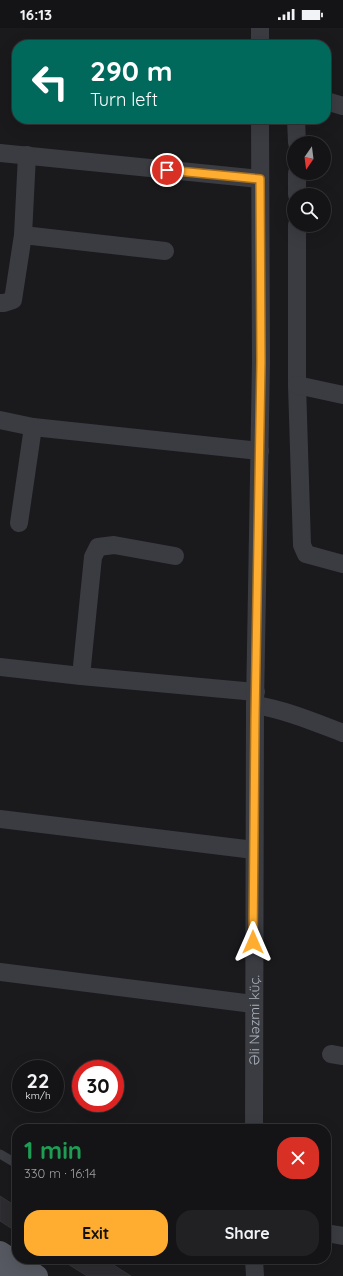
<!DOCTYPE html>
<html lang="en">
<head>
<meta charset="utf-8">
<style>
	:root { --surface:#141416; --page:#212123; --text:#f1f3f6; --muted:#9d9ea1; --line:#333335; --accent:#ffad30 }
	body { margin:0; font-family:Quicksand,sans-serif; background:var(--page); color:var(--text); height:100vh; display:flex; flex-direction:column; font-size:15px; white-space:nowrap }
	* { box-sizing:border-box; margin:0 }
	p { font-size:13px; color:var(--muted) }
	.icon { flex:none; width:22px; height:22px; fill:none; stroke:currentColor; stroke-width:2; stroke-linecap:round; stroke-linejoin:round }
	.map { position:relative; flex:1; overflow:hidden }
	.drawer { position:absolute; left:12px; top:1096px; width:319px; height:140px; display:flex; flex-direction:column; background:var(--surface); border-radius:16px; box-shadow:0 4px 16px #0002,0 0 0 1px var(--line) }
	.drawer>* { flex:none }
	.guide { position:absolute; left:12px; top:12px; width:319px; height:84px; border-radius:16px; box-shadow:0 4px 16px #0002,0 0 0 1px var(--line); background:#00695c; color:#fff; overflow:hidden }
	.needle { width:26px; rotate:194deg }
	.tools { position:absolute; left:287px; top:108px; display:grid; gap:8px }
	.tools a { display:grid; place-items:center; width:44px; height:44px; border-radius:50%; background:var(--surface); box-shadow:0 4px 16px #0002,0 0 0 1px var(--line); font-size:20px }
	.speed { position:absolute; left:12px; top:1032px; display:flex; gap:8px; font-size:20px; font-weight:700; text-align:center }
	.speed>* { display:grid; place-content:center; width:52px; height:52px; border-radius:50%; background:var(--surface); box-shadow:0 4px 16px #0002,0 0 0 1px var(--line); line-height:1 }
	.speed small { font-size:10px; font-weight:400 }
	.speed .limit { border:6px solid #d22; background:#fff; color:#111 }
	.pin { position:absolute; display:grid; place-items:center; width:34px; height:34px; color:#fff; margin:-17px; border:2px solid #fff; border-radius:50%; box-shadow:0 1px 4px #0007 }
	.me { position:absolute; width:44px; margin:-22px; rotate:0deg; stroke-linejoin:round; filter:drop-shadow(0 0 3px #0008) }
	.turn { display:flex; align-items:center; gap:14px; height:84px; padding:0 12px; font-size:18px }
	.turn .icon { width:52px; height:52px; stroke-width:2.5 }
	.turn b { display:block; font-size:28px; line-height:34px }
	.round { display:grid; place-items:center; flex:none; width:42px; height:42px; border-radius:16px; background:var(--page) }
	.headline { display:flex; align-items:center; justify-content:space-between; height:68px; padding:0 12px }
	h1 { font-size:24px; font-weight:700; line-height:30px; color:#1e9e55 }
	.action { display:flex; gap:8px; margin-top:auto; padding:8px 12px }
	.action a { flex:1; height:46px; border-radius:16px; background:var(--accent); color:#111; font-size:16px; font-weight:700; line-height:46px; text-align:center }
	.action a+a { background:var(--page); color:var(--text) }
	.status { display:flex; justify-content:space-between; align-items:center; height:28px; padding:0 20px; background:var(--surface); direction:ltr }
	.status svg { height:11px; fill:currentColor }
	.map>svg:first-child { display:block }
	.building { fill:#2d2d31; stroke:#343439 }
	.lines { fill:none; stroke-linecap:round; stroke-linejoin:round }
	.service { stroke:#3a3c42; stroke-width:9 }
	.minor { stroke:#3a3c42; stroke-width:18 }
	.primary { stroke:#565961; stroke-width:22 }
	.route-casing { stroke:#a6701f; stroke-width:10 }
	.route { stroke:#ffad30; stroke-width:7 }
	.labels { text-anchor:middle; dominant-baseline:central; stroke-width:4; stroke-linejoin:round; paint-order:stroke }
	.street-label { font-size:14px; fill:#abb2bd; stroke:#151518 }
</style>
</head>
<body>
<div class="status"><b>16:13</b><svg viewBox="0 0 49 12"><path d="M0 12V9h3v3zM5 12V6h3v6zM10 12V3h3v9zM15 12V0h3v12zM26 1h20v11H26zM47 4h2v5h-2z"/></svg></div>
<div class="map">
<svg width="343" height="1248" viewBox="0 0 343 1248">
	<rect width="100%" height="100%" fill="#1a1a1d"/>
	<!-- building -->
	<path class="building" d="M0,1168l17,11v25l-17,-11z
		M60,1231h44l27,17h-44z"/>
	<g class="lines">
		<!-- service -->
		<path class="service" d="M0,1126l17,10"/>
		<!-- minor -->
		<g class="minor">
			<path d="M260,0v17"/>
			<path d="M326,73l17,5"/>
			<path d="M296,91l1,24"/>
			<path d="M0,125l260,26"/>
			<path d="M297,145v22"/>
			<path d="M297,197v160l5,160 4,9 37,10"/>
			<path d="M23,207l142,16"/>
			<path d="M0,275h4l9,-3 10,-65 4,-80"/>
			<path d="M297,357l46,10"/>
			<path d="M0,392l33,7 227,24"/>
			<path d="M19,495l14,-96"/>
			<path d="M0,639l81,9 175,16"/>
			<path d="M81,648l12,-119 5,-10 16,-2 61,11"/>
			<path d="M255,677c31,5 59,17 88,28"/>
			<path d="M0,791l254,31"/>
			<path d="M0,944l253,32"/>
			<path d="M331,1026l12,2"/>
			<path id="s1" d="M254,1101l1,-424 6,-343 -1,-243"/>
			<path d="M326,1205l17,3"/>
			<path d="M254,1231l1,17"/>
		</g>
		<!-- primary -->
		<path class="primary" d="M0,1224l37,24
			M0,1242l8,6"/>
	</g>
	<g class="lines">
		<defs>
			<path id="route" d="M167,142l93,9 1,183 -6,358 -2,222"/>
		</defs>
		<!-- route casing -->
		<use href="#route" class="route-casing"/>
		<!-- route -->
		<use href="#route" class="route"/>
	</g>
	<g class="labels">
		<!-- street labels -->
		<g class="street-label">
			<text stroke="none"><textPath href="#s1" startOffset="109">Əli Nəzmi küç.</textPath></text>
		</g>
	</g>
</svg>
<div class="tools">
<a><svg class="needle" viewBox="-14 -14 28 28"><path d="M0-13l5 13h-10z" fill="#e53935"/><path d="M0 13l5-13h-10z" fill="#9d9ea1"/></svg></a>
<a><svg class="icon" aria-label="search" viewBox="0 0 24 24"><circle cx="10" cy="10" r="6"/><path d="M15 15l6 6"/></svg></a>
</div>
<div class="speed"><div>22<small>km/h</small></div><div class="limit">30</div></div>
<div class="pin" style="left:167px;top:142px;background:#d93025"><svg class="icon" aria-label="arrive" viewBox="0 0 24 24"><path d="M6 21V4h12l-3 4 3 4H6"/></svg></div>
<svg class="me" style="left:253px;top:914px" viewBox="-20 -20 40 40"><path d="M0-17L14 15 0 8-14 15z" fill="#ffad30" stroke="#fff" stroke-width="4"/></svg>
<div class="guide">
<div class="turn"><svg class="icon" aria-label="left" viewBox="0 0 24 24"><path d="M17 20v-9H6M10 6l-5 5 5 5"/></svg><div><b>290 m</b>Turn left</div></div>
</div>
<section class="drawer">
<div class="headline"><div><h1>1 min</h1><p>330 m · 16:14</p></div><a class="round" style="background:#d93025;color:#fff"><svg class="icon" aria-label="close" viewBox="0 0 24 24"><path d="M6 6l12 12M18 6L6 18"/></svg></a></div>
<div class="action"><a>Exit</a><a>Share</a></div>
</section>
</div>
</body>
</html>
